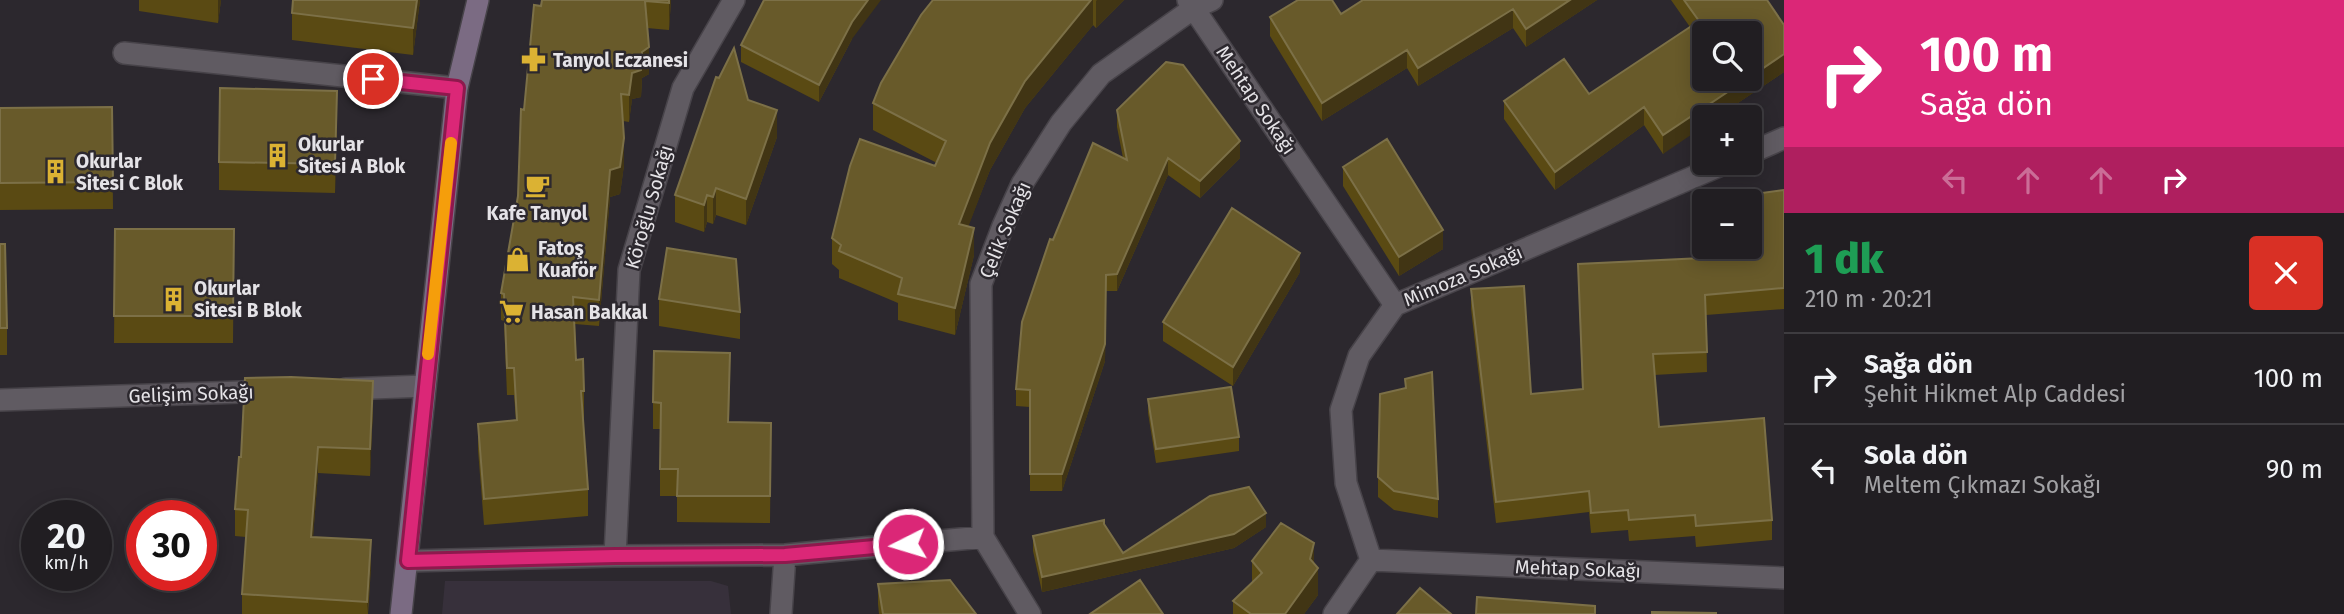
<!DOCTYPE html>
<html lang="tr">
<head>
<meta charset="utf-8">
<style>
	:root { --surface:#211e22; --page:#2d2b2f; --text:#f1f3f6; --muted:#a2a2a5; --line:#3e3c40 }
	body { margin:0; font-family:"Fira Sans",sans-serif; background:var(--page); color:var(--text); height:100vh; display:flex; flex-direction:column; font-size:26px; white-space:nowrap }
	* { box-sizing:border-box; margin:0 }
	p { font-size:23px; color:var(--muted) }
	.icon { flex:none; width:38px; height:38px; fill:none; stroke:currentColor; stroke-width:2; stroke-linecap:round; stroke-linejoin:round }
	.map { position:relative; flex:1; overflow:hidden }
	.details { display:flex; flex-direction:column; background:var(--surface); width:560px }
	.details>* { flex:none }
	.hud { background:#db2777; color:#fff; overflow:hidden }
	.fabs { position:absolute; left:1692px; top:21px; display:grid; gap:14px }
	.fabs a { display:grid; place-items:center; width:70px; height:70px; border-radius:7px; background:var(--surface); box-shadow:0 4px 18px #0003,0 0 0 2px var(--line); font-size:35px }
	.speed { position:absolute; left:21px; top:500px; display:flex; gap:14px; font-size:35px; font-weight:700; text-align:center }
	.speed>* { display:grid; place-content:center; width:91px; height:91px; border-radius:50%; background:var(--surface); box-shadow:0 4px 18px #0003,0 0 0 2px var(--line); line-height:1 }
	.speed small { font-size:18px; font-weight:400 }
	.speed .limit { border:10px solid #d22; background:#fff; color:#111 }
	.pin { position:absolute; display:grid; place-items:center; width:60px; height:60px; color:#fff; margin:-30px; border:4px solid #fff; border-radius:50%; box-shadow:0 2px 7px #0007 }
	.me { position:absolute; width:77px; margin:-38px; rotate:265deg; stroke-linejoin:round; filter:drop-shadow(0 0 5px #0008) }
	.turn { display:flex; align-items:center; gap:24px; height:147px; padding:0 21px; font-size:32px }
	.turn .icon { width:91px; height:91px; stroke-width:2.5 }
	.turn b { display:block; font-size:49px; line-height:60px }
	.lanes { display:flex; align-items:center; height:66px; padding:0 21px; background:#0003; justify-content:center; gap:35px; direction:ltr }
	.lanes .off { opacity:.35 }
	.round { display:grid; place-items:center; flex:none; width:74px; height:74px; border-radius:7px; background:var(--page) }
	.overview { display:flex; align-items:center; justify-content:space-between; height:119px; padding:0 21px }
	h1 { font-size:42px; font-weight:800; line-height:52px; color:#1e9e55 }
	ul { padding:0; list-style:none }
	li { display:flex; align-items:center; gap:21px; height:91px; padding:0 21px; border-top:2px solid var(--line) }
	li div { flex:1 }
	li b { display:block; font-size:26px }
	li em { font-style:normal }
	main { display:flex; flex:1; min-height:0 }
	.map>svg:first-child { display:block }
	.built { fill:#37303b }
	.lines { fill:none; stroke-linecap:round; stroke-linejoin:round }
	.street-casing { stroke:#474349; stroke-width:24 }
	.secondary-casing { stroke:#474349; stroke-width:24 }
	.street { stroke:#605b62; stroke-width:21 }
	.secondary { stroke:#7b6b83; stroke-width:21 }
	.wall { fill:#5a4a13 }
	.shaded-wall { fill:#413514 }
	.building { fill:#685a2a; stroke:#7c7047; stroke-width:2 }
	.route-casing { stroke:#8e194d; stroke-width:18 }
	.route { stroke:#db2777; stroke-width:12 }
	.slow { stroke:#f59e0b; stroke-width:12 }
	.labels { text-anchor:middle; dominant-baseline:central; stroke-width:5; stroke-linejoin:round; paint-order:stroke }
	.poi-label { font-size:19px; font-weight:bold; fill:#e5e3e7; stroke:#2c282e; text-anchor:start }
	.street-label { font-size:19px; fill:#e5e3e7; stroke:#2c282e }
</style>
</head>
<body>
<main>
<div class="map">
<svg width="1784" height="614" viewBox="0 0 1784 614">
	<rect width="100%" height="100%" fill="#2c282e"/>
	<!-- built -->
	<path class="built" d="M445,581h266l17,5 3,28h-289z"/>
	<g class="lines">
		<defs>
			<path id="street" d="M1188,0l207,305
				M124,53l333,35
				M1750,153l34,-15
				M346,389l79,-3
				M0,400l272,-9
				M615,556l14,-286 54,-182 51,-88
				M1371,560l413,18
				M408,561l207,-5 170,-1 198,-18
				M781,614l4,-59
				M1030,614l-47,-77 -2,-253 22,-58 19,-42 39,-61 40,-49 93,-66 18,-8
				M1334,614l37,-54 -25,-77 -5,-73 18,-54 36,-51 331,-142"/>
			<path id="secondary" d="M401,614l56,-526 21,-88"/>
		</defs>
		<!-- street casing -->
		<use href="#street" class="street-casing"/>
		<!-- secondary casing -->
		<use href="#secondary" class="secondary-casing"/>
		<!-- street -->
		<use href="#street" class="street"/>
		<!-- secondary -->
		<use href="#secondary" class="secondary"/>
	</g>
	<!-- wall -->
	<path class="wall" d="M139,0h82l-3,23 -79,-12z
		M293,0h127l-7,55 -121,-15v-27z
		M671,0l-2,30 -22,-2 2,46 -7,4 -1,19 -9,2 -3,23 -6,-1 1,44 -4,29 -10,3 -11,129 -24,-2 1,36 8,31v27h-1l5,71v27l-104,9 -6,-75v-26l38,-4 -2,-25h-7l-3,-74 -3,-1v-27l17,-97 6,-86 17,-104z
		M933,0h191l-28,28 -3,-3 -68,83 -35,62 -22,56 6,29 -19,80 -57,-15v-17l-59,-25v-8l-7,-6v-26l103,-72 2,-3 -64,-33v-27z
		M1363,0h234l-71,47 -13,-19 -95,58 -11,-18 -85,53 -52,-85v-19l71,-3z
		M1671,0h96l17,72 -67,45h-13l-41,37 -19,-29 -89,65 -51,-71v-18l85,-7 101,-67z
		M852,39l-33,63 -78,-40v-17z
		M748,100l29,37 -31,88 -30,-10 -3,9 -6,-2 -3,10 -29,-10v-27z
		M112,107l1,102 -113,1v-102z
		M1117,110l123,48 -40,40 -32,-23 -51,116h-11l-1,70 -43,130h-32v-84l-14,-1v-17l37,-149 70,-82 -6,-31z
		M337,119l-2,74 -116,-3v-28z
		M1343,167l100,82 -44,27 -56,-90z
		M1784,190v119l-78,6 1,57 -53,3 5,52 113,93v20l-76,7 -1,-11 -66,5 -1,-11 -37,3 -2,-21 -93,11 -25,-214v-20l60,105 51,-5 -4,-125 165,-8 -1,-9h8z
		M115,229h119l-1,114h-119z
		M0,244l7,84v27h-7z
		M1300,272l-67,114 -70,-45v-19z
		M659,299l81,13v27l-81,-13z
		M1405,379l33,120v19l-44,-8 -16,-13v-20l27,-88z
		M730,380l-1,42 42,1 -1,100 -93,-1v-26h-17v-67h-7v-27z
		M1148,399l91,38v14l-83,12 -8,-50z
		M373,408l-3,68 -52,-3 -5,64 58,30 -3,47h-126v-20l4,-57 -11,-1v-27l6,-52z
		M1104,524l19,29 143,-26 -32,21 -192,44 -9,-41v-15z
		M1252,561l62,3 4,31 -14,19h-71v-13l19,-18z
		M878,584l98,30h-97l-1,-10z"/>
	<!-- shaded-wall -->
	<path class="shaded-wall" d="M218,0h3l-3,23z
		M417,0h3l-7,55v-27z
		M669,0h2l-2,30z
		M868,0h13l-29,39 -33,63v-17l33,-63z
		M1091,0h2v25l-68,83 -35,62 -31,81v-27l31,-81 35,-62z
		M1097,0h27l-28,28v-27z
		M1570,0h27l-71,47v-18z
		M1513,9v19l-95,58v-18z
		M649,47v27l-7,4 -1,19 -9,2 -3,23v-27l3,-22 10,-21z
		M1407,50v18l-85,53v-18z
		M1784,54v18l-67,45h-13v9l-41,28v-19l84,-56h3v-2z
		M337,91v28l-2,74v-29z
		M1644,107v18l-89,65v-18z
		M777,110v27l-31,88v-26z
		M624,138v27l-4,29 -10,3 -11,129v-26l11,-130z
		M1240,141v17l-40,40v-17z
		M1168,158v17l-51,116v-17z
		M716,188v27l-3,9v-27z
		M707,195v27l-3,10v-27z
		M974,228v27l-19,80v-27z
		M1443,230v19l-44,27v-19z
		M1300,253v19l-67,114v-19z
		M1106,275l-1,86 -43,130v-17z
		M373,381v27l-3,68v-27z
		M318,447v26l-7,91v-27z
		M1266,513v14l-32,21 -192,44v-15z
		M371,540v27l-4,47v-12z
		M1314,543v27l4,-2v27l-14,19h-19l25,-55z"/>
	<!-- building -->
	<path class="building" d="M293,0h124l-4,28 -121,-15z
		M542,0h127v3l-24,-2 4,46 -7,5 -1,18 -9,3 -3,22 -8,-1 3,44 -4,29 -10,3 -11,130 -26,-3 3,63 7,-1 1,32h-3l7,98 -104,10 -6,-75 39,-4 -3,-52h-7l-3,-74 -3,-1 17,-97 3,-87 3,1 10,-105 7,1z
		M764,0h104l-16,22 -33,63 -78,-40z
		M933,0h158l-66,81 -35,62 -31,81 15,4 -19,80 -57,-14 4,-16 -63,-27 2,-6 -9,-7 18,-72 10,-27 75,27 11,-25 -73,-38 8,-20 40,-68z
		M1298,0h34l9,14 22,-14h207l-44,29 -13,-20 -95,59 -11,-18 -85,53 -52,-86z
		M1684,0h83l17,25v29l-34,23v-44h-46v46h43l-84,56 -19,-28 -89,65 -51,-71 60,-42 25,35 110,-73z
		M734,48l14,52 29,10 -31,89 -30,-11 -3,9 -6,-2 -3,10 -29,-10 41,-118 3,1z
		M1166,62l17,3 57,76 -40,40 -32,-23 -51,116 -11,1 -1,69 -43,130h-32v-84l-14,-1 6,-67 28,-83 3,1 40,-97 34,17 -10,-50z
		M220,88l117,3 -2,73 -116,-2z
		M112,107l1,75 -113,1v-75z
		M1387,139l56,91 -44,27 -56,-90z
		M1784,190v98l-79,7 2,57 -54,2 6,73 105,-9 8,102 -76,6 -1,-11 -66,5 -1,-10 -37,3 -2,-22 -93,11 -25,-213 53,-3 7,108 52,-5 -5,-125 166,-8v-9h6v-46h-9l-1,-5z
		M1232,208l68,45 -67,114 -70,-45z
		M115,229h119l-1,87h-119z
		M0,244h5l2,84h-7z
		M667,248l69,11 4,53 -81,-13z
		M654,351l76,2 -2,69 43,1 -1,73h-93l1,-27h-18l1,-66 -8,-1z
		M1432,372l6,127 -44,-8 -16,-14 2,-83 26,-6 -1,-9z
		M291,377l82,4 -3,68 -52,-2 -7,90 60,3 -4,62 -125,-8 6,-84 -13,-1 4,-52h2l4,-79z
		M1231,387l8,50 -83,12 -8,-50z
		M1249,487l17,26 -32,21 -192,43 -9,-41 71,-16v4l19,29 87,-57z
		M1281,523l33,20 -4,16 8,9 -33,46h-34l-18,-13 29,-28 -10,-12z
		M950,580l26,34h-93l-5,-30z
		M1140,580l23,34h-73z
		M1420,588l31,26h-54z
		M1477,597l118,9v8h-119z
		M1652,612l65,1 -65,1z"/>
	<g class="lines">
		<defs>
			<path id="route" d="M373,79l84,9 -49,473 207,-5 170,-1 123,-11"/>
		</defs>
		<!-- route casing -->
		<use href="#route" class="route-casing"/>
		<!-- route -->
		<use href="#route" class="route"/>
		<!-- slow -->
		<path class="slow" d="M428,354l23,-211"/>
	</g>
	<!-- icons -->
	<defs>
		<symbol id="pharmacy-bare" viewBox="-9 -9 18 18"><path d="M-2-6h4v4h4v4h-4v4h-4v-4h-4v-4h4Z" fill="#dbb233" stroke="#2c282e" stroke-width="2.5" paint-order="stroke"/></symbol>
		<symbol id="building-bare" viewBox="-9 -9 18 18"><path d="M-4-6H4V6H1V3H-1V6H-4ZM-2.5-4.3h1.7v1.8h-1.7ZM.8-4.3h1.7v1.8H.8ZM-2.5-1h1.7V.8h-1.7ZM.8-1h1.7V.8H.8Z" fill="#dbb233" stroke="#2c282e" stroke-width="2.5" paint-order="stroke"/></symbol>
		<symbol id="cafe-bare" viewBox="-9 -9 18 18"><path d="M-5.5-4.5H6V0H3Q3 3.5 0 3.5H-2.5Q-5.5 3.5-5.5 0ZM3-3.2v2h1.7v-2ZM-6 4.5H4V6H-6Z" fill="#dbb233" stroke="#2c282e" stroke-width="2.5" paint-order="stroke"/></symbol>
		<symbol id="shop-bare" viewBox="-9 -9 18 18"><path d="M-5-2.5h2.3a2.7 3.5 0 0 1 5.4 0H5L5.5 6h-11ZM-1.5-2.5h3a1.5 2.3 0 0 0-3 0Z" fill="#dbb233" stroke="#2c282e" stroke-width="2.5" paint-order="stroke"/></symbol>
		<symbol id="supermarket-bare" viewBox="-9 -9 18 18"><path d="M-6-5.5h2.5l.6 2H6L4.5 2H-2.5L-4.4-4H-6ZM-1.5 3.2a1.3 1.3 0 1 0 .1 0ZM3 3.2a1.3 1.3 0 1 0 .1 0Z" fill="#dbb233" stroke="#2c282e" stroke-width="2.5" paint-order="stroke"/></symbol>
	</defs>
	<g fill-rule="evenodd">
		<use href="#pharmacy-bare" x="516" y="42" width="35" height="35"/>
		<use href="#building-bare" x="260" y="138" width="35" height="35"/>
		<use href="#building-bare" x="38" y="154" width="35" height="35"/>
		<use href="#cafe-bare" x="520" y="168" width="35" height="35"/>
		<use href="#shop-bare" x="500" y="242" width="35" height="35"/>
		<use href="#building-bare" x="156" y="282" width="35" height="35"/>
		<use href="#supermarket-bare" x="494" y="294" width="35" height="35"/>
	</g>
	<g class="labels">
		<!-- poi labels -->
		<g class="poi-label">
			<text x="553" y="60">Tanyol Eczanesi</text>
			<text x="298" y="144">Okurlar<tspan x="298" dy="22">Sitesi A Blok</tspan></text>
			<text x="76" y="161">Okurlar<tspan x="76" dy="22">Sitesi C Blok</tspan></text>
			<text x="537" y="213" text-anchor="middle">Kafe Tanyol</text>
			<text x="538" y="248">Fatoş<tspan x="538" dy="22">Kuaför</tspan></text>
			<text x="194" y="288">Okurlar<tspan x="194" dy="22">Sitesi B Blok</tspan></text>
			<text x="531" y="312">Hasan Bakkal</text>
		</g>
		<!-- street labels -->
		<g class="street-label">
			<text transform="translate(1256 100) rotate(56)">Mehtap Sokağı</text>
			<text transform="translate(649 207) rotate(-74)">Köroğlu Sokağı</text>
			<text transform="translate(1005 230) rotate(-67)">Çelik Sokağı</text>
			<text transform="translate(1463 276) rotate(-23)">Mimoza Sokağı</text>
			<text transform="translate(191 394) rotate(-2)">Gelişim Sokağı</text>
			<text transform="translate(1578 569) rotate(2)">Mehtap Sokağı</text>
		</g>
	</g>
</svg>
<div class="fabs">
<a><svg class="icon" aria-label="search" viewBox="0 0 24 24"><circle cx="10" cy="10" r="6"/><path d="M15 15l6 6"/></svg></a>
<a>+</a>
<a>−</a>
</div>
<div class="speed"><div>20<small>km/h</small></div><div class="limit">30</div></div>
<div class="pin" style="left:373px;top:79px;background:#d93025"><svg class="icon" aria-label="arrive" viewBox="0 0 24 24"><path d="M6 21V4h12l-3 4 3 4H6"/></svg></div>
<svg class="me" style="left:908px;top:544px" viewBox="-20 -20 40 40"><circle r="17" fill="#db2777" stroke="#fff" stroke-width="3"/><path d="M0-11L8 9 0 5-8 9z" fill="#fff"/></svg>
</div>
<section class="details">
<div class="hud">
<div class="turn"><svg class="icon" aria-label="right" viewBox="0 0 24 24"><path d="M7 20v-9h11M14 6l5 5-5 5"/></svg><div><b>100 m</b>Sağa dön</div></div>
<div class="lanes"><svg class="icon off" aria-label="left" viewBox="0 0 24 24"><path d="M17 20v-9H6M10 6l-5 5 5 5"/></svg><svg class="icon off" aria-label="ahead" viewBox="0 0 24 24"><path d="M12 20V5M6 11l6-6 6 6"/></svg><svg class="icon off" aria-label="ahead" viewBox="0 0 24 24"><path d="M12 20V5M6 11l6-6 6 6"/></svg><svg class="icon" aria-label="right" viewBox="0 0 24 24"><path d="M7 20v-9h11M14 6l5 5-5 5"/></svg></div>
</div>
<div class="overview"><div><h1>1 dk</h1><p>210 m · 20:21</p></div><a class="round" style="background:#d93025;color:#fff"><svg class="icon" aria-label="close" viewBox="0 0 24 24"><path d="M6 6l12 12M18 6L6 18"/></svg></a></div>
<ul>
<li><svg class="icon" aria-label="right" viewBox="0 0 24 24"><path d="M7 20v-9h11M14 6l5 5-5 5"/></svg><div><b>Sağa dön</b><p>Şehit Hikmet Alp Caddesi</p></div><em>100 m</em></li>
<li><svg class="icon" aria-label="left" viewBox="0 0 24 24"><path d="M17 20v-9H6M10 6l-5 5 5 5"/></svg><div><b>Sola dön</b><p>Meltem Çıkmazı Sokağı</p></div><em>90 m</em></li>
</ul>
</section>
</main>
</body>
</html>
